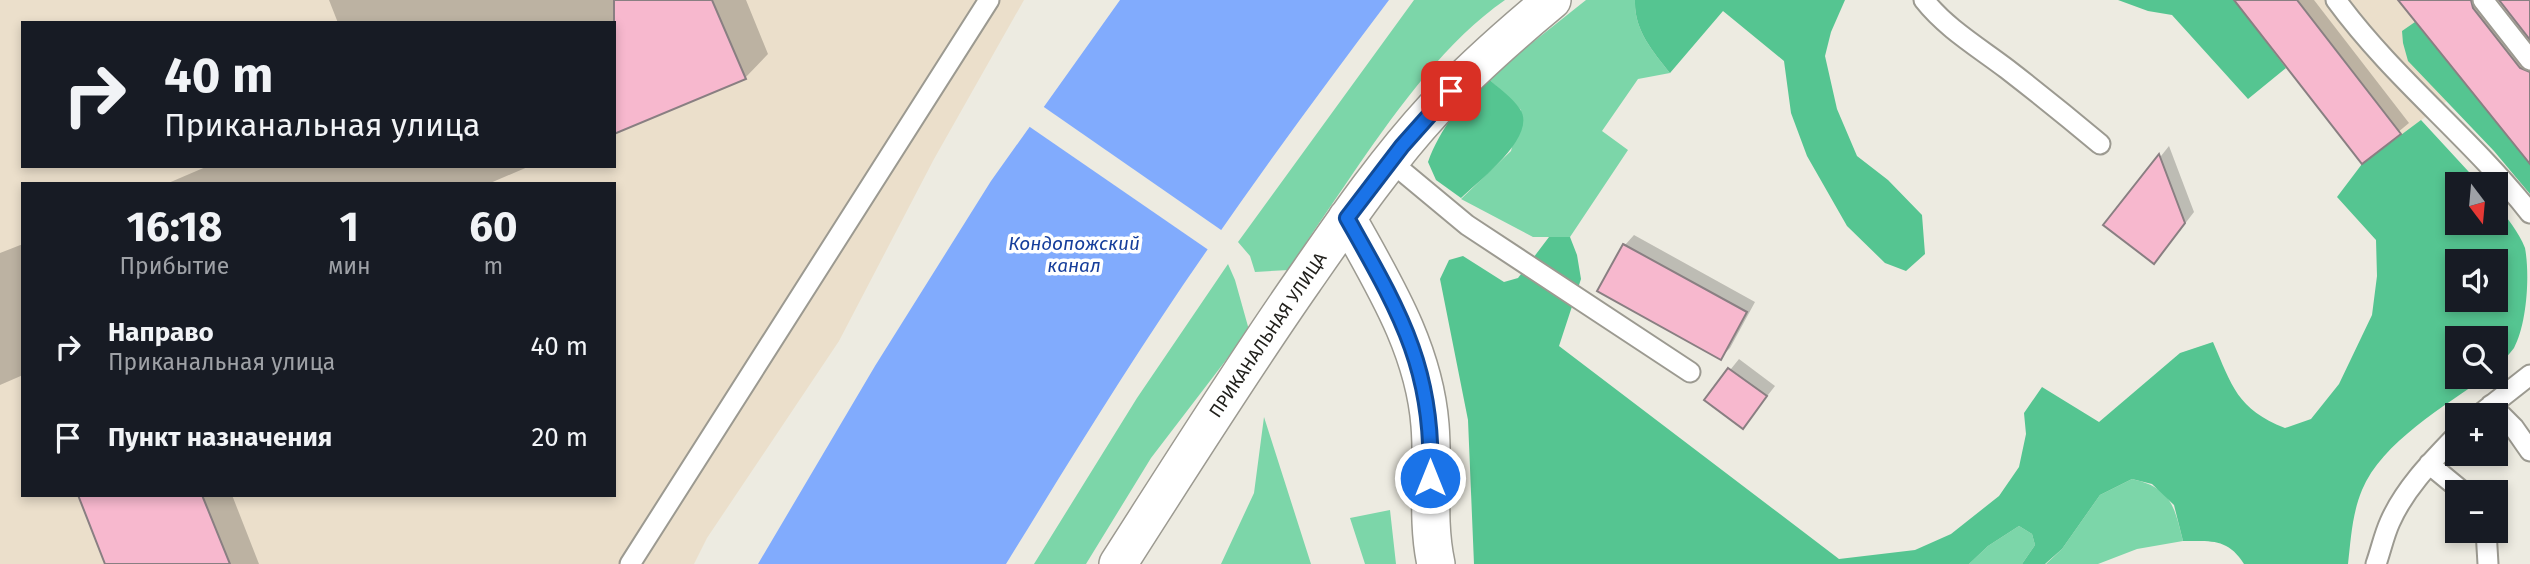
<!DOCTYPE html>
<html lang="ru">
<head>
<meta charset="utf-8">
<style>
	:root { --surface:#171b24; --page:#20242c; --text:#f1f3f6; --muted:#9ea1a6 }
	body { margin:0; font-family:"Fira Sans",sans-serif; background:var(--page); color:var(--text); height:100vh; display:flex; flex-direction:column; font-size:26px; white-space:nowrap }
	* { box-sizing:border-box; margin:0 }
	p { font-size:23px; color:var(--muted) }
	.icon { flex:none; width:38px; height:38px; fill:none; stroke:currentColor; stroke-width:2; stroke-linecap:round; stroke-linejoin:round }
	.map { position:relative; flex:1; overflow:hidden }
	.side { position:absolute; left:21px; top:182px; width:595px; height:315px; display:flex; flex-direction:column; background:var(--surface); border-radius:0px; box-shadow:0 4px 10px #0003 }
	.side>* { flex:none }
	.hud { position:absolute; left:21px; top:21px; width:595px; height:147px; border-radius:0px; box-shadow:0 4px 10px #0003; background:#171b24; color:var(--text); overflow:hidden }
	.needle { width:46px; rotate:164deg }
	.buttons { position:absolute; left:2445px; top:172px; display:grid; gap:14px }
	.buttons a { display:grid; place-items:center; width:63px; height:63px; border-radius:0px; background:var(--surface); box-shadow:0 4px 10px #0003; font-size:35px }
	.pin { position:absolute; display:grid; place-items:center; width:60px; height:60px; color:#fff; margin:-30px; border-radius:14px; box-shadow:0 4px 10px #0006 }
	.me { position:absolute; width:77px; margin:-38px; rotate:0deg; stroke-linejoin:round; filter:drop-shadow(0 0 5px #0008) }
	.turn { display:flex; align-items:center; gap:24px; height:147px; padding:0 28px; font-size:32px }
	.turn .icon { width:91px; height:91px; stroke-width:2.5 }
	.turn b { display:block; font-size:49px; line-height:60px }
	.eta { display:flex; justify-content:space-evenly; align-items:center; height:119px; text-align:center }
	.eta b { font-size:42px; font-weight:700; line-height:49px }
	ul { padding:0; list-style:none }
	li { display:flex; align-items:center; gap:21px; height:91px; padding:0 28px }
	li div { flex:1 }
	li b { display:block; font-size:26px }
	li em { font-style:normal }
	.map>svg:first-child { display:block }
	.industrial { fill:#ebdfcb; fill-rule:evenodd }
	.green { fill:#7cd6a9 }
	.forest { fill:#55c591; fill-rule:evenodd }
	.water { fill:#81abfd }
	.pier { fill:#edebe1 }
	.shadow { fill:#0003 }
	.building { fill:#f7b8ce; stroke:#897f82; stroke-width:2 }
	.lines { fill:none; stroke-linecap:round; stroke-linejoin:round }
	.service-casing { stroke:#9c9a91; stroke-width:23 }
	.minor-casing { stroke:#9c9a91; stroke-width:40 }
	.service { stroke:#fff; stroke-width:19 }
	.minor { stroke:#fff; stroke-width:37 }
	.route-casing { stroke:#114b97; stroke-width:18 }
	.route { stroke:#1a73e8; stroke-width:12 }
	.labels { text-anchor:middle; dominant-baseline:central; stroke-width:7; stroke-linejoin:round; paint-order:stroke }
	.street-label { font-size:18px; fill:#21201c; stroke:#fff }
	.water-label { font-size:19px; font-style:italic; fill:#163e9b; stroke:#fff }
</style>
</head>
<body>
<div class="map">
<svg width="2530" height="564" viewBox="0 0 2530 564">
	<rect width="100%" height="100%" fill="#edebe1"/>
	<!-- industrial -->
	<path class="industrial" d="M0,0h1024l-90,159 -95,182 -132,197 -13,26h-694zM23,23h591v143h-591zM23,184h591v311h-591z
		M2234,0h296v194l-36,-43 -47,-50 -85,63z"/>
	<!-- green -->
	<path class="green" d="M1414,0h91c-58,40 -105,106 -145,163 -24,36 -49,70 -71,107l-34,2 -5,-16 -12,-14z
		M1586,0h49c-1,30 17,50 35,73l-32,6 -36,52 26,19 -58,87h-37l-72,-38 50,-48 10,-41 -33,-32z
		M1228,264l7,16 14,50 -98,128 -65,106h-52l103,-166z
		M1264,417l47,147h-90l33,-71z
		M2132,479c39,9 42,26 51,62l-46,8 -39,15h-52l16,-15 38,-54z
		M1390,510l6,54h-31l-15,-46z
		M2019,526l13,8 3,11 -13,19h-53l19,-18z"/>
	<!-- forest -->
	<path class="forest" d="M1635,0h210l-14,32 -6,24 12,53 20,47 31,24 34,35 3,39 -19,17 -21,-8 -38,-37 -40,-70 -16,-43 -7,-52 -61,-50 -53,62c-18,-23 -36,-43 -35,-73z
		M2118,0h116l52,68 -38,31 -76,-84 -24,-4z
		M2415,22l115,142v30l-36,-43 -86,-90 -5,-18 -1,-12z
		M1488,78c10,10 24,19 32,31 18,27 -41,72 -59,89l-25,-18 -8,-18c12,-33 34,-61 60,-84z
		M2421,120l59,64h-23v38h39v-19c10,14 23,29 29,45 5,27 2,76 -11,100 -5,7 -13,14 -18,20v-30h-39v38h30c-42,30 -105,66 -125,114 -10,24 -11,49 -14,74h-104c-16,-26 -33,-23 -61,-23l-9,-36 -22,-21 -20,-5 -32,16 -38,54 -17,15h-23l13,-19 -3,-11 -13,-8 -31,20 -19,18h-495l-6,-144 -28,-141 9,-19 14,-4 41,26 14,-4 31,-41h21l7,18 4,24 -22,67 280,213 76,-9 36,-16 48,-38 20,-29 7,-33 -2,-21 18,-26 57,35 81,-69 33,-11c19,44 24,67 72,86l26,-9 28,-35 33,-69 5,-39 -1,-36 -39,-43 25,-33zM2457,261h39v38h-39z"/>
	<!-- water -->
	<path class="water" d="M1120,0h269c-61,81 -121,162 -179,246 -72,103 -138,211 -204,318h-248l117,-198 116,-185z"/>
	<!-- pier -->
	<path class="pier" d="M1041,105l183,127 -14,19 -183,-126z"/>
	<!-- shadow -->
	<path class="shadow" d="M329,0h417l22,54 -23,24 -131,-55h-276z
		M2236,0h78l95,123 -47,39z
		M2400,0h84l46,59v103z
		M2169,146l25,66 -31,40 -57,-27z
		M208,166h322l-42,18h-322z
		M1634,235l121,67 -25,46 -9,9 -122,-67 26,-45z
		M23,244v131l-23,10v-132z
		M1739,359l36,27 -32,41 -37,-27z
		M80,495h152l27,69h-152z"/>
	<!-- building -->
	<path class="building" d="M614,0h98l34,79 -132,55z
		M2234,0h63l104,134 -39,30z
		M2398,0h73l2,8 47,60 10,4v92z
		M2499,0h31v40z
		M2159,154l26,69 -31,41 -51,-39z
		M1623,244l124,68 -26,48 -124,-69z
		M1728,368l39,28 -24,33 -39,-29z
		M78,495h124l28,69h-125z"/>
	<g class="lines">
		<defs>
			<path id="service" d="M1924,0c22,28 54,47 83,69 31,24 62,49 93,75
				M2336,0c57,78 134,137 194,213
				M2483,0l47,60
				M1390,161l77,64 223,147
				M2491,405l23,23 16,23
				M2479,415l51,-40
				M2429,464l34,28
				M2486,530l2,34
				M630,564l359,-564
				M2376,564c5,-14 8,-29 14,-42 15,-34 42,-61 67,-87"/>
			<path id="minor" d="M1347,218c36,65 77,130 83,207 4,47 -4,93 6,139
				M1118,564c61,-95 121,-191 186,-284 41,-59 82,-119 131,-172 36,-39 76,-74 117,-108"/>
		</defs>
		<!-- service casing -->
		<use href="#service" class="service-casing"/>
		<!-- minor casing -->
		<use href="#minor" class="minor-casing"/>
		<!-- service -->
		<use href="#service" class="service"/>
		<!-- minor -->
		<use href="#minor" class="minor"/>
	</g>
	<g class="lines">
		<defs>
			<path id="route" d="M1430,478c5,-109 -32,-169 -83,-260l55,-72 49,-55"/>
		</defs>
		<!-- route casing -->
		<use href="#route" class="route-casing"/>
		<!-- route -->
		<use href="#route" class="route"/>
	</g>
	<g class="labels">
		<!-- street labels -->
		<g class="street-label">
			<text transform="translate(1268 335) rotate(-56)">ПРИКАНАЛЬНАЯ УЛИЦА</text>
		</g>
		<!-- water labels -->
		<g class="water-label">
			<text x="1074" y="243">Кондопожский<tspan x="1074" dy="22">канал</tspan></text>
		</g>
	</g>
</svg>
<div class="buttons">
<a><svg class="needle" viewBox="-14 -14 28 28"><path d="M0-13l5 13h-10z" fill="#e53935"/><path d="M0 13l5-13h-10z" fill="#9ea1a6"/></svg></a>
<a><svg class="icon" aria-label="sound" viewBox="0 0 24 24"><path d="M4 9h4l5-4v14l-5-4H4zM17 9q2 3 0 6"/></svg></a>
<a><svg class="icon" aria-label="search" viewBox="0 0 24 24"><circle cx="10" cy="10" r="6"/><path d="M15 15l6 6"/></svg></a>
<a>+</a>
<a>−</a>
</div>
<div class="pin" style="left:1451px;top:91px;background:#d93025"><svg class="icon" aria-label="arrive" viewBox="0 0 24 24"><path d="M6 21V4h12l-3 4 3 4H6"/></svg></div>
<svg class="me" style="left:1430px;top:478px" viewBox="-20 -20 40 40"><circle r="17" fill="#1a73e8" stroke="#fff" stroke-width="3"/><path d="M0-11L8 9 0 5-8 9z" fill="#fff"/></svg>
<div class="hud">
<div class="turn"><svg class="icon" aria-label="right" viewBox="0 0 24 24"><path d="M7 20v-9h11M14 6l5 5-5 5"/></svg><div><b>40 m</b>Приканальная улица</div></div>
</div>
<section class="side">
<div class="eta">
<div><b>16:18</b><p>Прибытие</p></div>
<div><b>1</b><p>мин</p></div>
<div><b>60</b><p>m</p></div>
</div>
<ul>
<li><svg class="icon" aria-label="right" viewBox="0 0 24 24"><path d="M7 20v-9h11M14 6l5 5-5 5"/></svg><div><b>Направо</b><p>Приканальная улица</p></div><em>40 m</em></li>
<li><svg class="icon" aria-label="arrive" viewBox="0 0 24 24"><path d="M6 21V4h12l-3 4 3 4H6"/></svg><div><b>Пункт назначения</b></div><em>20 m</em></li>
</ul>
</section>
</div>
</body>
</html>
